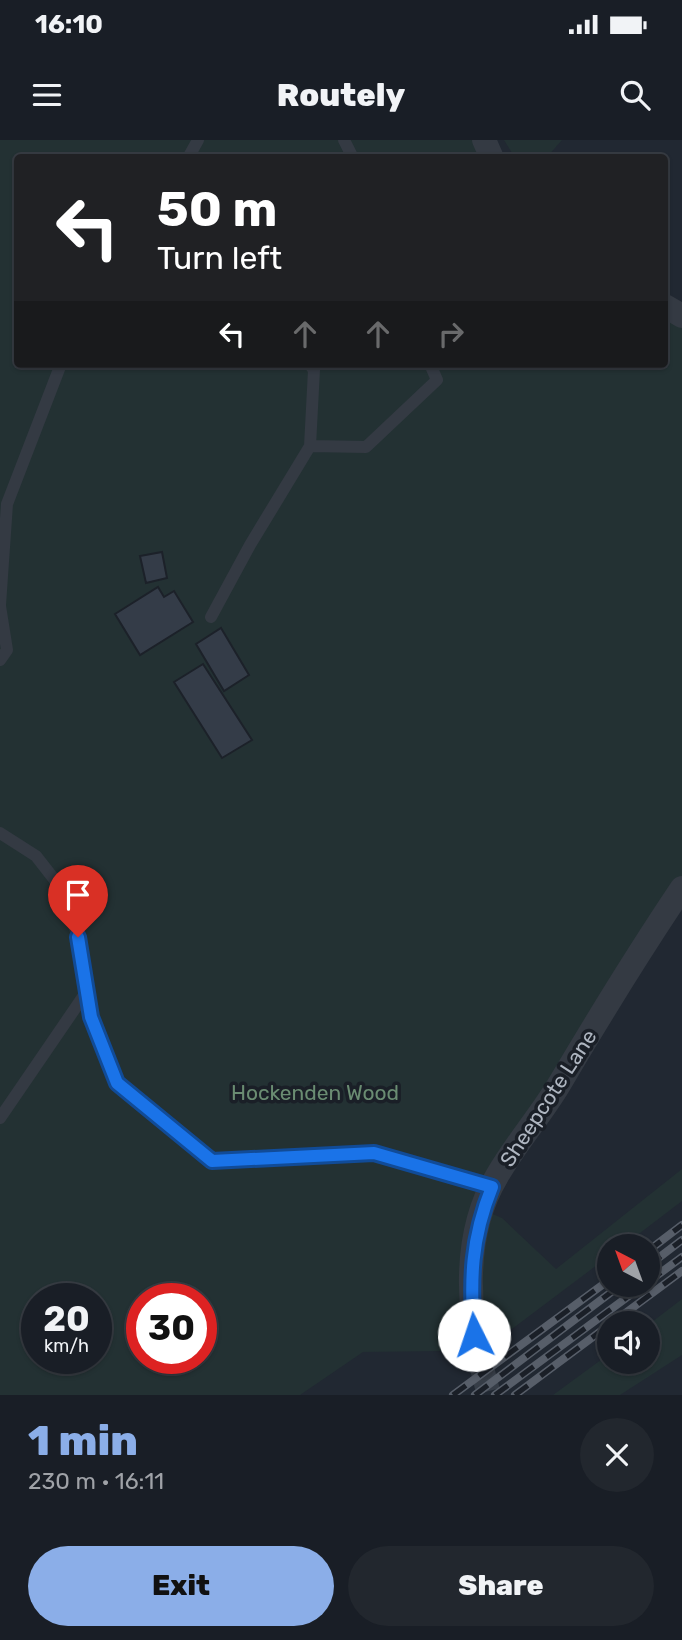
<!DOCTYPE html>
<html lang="en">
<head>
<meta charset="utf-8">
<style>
	:root { --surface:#191e26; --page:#22272e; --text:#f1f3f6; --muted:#9fa2a7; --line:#373c43; --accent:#8baee8 }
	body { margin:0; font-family:Rubik,sans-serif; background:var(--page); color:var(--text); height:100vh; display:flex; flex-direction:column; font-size:26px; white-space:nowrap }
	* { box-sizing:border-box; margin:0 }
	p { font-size:23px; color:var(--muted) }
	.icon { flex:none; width:38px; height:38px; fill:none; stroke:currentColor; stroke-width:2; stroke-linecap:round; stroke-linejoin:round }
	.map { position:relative; height:1255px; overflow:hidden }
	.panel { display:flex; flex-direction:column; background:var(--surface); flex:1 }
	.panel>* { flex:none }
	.guide { position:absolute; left:14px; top:14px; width:654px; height:214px; border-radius:7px; box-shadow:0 2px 5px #0004,0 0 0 2px var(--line); background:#202124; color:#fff; overflow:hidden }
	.needle { width:46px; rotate:319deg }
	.buttons { position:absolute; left:597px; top:1094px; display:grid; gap:14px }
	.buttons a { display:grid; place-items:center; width:63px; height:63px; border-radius:50%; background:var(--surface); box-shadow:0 2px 5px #0004,0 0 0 2px var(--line); font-size:35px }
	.speed { position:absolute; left:21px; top:1143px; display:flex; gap:14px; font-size:35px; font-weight:700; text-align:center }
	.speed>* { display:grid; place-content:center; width:91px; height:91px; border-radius:50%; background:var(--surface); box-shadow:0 2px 5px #0004,0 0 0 2px var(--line); line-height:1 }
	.speed small { font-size:18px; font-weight:400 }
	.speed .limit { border:10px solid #d22; background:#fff; color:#111 }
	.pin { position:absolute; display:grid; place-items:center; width:60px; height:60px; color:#fff; margin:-72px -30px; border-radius:50% 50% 50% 0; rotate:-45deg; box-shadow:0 0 7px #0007 }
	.pin .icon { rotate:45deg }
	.me { position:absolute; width:77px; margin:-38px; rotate:356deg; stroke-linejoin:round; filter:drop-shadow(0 0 5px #0008) }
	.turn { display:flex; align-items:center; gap:24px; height:147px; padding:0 28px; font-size:32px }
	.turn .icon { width:91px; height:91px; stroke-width:2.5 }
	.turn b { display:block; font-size:49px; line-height:60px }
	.lanes { display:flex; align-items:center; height:66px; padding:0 28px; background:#0003; justify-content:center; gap:35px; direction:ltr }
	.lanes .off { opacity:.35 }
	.round { display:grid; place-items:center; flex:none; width:74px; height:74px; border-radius:37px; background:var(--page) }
	.overview { display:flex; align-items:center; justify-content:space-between; height:119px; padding:0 28px }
	h1 { font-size:42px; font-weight:800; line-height:52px; color:var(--accent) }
	.action { display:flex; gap:14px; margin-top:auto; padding:14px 28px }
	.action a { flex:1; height:80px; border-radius:42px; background:var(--accent); color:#111; font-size:28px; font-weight:800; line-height:80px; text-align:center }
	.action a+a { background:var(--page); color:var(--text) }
	.status { display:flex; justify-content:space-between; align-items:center; height:49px; padding:0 35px; background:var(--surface); direction:ltr }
	.status svg { height:19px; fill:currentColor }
	header { display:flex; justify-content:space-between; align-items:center; height:91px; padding:0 28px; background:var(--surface); font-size:32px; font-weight:800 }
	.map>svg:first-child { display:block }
	.green { fill:#233133; fill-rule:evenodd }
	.building { fill:#343c48; stroke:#1c2129; stroke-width:2 }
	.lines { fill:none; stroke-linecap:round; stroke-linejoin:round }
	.minor-tunnel { stroke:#363d47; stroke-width:24; stroke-dasharray:24 12; stroke-linecap:butt }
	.service { stroke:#343a43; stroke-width:12 }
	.minor { stroke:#343a43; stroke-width:24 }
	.rail-casing { stroke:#575e69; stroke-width:8 }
	.rail { stroke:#1a1f27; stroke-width:5; stroke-dasharray:16; stroke-linecap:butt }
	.route-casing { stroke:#114b97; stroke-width:18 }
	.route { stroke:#1a73e8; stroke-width:12 }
	.labels { text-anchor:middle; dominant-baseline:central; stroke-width:7; stroke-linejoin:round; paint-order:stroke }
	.park-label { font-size:21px; fill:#6a8c72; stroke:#1a1f27 }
	.street-label { font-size:21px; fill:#aeb5c0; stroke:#1a1f27 }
</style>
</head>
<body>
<div class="status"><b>16:10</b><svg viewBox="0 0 49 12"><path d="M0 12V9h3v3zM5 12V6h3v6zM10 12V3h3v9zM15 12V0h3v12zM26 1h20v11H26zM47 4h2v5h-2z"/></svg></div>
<header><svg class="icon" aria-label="menu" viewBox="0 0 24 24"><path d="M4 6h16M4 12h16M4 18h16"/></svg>Routely<svg class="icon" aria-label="search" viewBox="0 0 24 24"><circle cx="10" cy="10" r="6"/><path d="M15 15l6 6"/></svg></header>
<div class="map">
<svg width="682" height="1255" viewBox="0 0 682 1255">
	<rect width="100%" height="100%" fill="#212832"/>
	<!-- green -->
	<path class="green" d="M0,0h476l8,17 -466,1v206h647v-54l17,9v567l-188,293 -21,158 -31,14 -79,1 -63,43h-300zM37,1158h59v60h-59zM142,1158h59v60h-59z
		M504,0h58l-15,17 -32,1z
		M682,1029v32l-59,45h-14v10l-125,94 -8,-65 12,-73 14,6 54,51z
		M682,1159v56l-62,40h-67l56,-41v8h39v-37z"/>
	<!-- building -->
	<path class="building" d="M162,412l5,26 -21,5 -6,-27z
		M158,447l6,10 10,-6 19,31 -53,33 -25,-41z
		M221,488l28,47 -25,16 -28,-47z
		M203,524l49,76 -30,18 -48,-76z"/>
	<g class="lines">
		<!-- minor-tunnel -->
		<path class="minor-tunnel" d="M482,1228l7,27"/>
		<!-- service -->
		<path class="service" d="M344,0l9,18
			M188,18l10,-18
			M310,306l56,1 71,-67 -7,-16
			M0,465l7,-101 54,-140
			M0,466l7,44 -7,10
			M211,477l39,-72 60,-99 4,-76 -5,-6
			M0,693l36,23 25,32 17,49 13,80 26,66 95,78 162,-8 118,34
			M0,978l87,-127"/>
		<!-- minor -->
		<path class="minor" d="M484,0l8,18
			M665,166l17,10
			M482,1228c-15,-61 -19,-135 15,-192 19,-33 44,-61 63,-93 39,-66 79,-131 122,-195"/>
		<defs>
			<path id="rail" d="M648,1111l34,-26
				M648,1126l34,-26
				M648,1142l34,-25
				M612,1183l70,-52
				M453,1255l156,-115
				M475,1255l147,-111
				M495,1255l150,-111
				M515,1255l94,-70"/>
		</defs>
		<!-- rail casing -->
		<use href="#rail" class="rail-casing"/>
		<!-- rail -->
		<use href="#rail" class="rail"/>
	</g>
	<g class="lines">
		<defs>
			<path id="route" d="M78,797l13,80 26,66 95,78 162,-8 118,34c-21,52 -22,93 -18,148"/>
		</defs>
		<!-- route casing -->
		<use href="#route" class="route-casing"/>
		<!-- route -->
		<use href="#route" class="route"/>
	</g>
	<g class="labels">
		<!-- park labels -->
		<g class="park-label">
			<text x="315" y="952">Hockenden Wood</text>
		</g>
		<!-- street labels -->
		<g class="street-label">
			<text transform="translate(548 958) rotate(-57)">Sheepcote Lane</text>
		</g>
	</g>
</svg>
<div class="buttons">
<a><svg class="needle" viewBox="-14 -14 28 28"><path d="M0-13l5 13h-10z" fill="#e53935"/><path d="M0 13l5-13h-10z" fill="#9fa2a7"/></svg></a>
<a><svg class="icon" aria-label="sound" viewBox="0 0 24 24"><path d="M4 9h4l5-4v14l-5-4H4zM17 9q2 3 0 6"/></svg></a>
</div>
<div class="speed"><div>20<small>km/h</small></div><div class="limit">30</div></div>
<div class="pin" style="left:78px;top:797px;background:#d93025"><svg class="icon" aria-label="arrive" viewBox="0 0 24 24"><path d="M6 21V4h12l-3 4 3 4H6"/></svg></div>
<svg class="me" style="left:474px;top:1195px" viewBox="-20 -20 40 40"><circle r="19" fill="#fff"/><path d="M0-13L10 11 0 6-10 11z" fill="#1a73e8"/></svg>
<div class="guide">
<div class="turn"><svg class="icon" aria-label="left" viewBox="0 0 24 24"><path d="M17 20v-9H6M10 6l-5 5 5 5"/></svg><div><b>50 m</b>Turn left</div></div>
<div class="lanes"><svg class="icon" aria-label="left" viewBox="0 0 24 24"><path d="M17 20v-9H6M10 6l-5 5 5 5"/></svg><svg class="icon off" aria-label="ahead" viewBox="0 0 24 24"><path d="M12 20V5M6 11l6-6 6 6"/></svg><svg class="icon off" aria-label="ahead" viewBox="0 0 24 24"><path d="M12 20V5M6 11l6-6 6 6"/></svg><svg class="icon off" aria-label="right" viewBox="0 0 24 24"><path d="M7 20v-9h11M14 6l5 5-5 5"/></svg></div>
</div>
</div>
<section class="panel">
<div class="overview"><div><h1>1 min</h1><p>230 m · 16:11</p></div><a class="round"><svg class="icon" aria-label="close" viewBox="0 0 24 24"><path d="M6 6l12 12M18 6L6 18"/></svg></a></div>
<div class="action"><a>Exit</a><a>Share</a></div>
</section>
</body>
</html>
